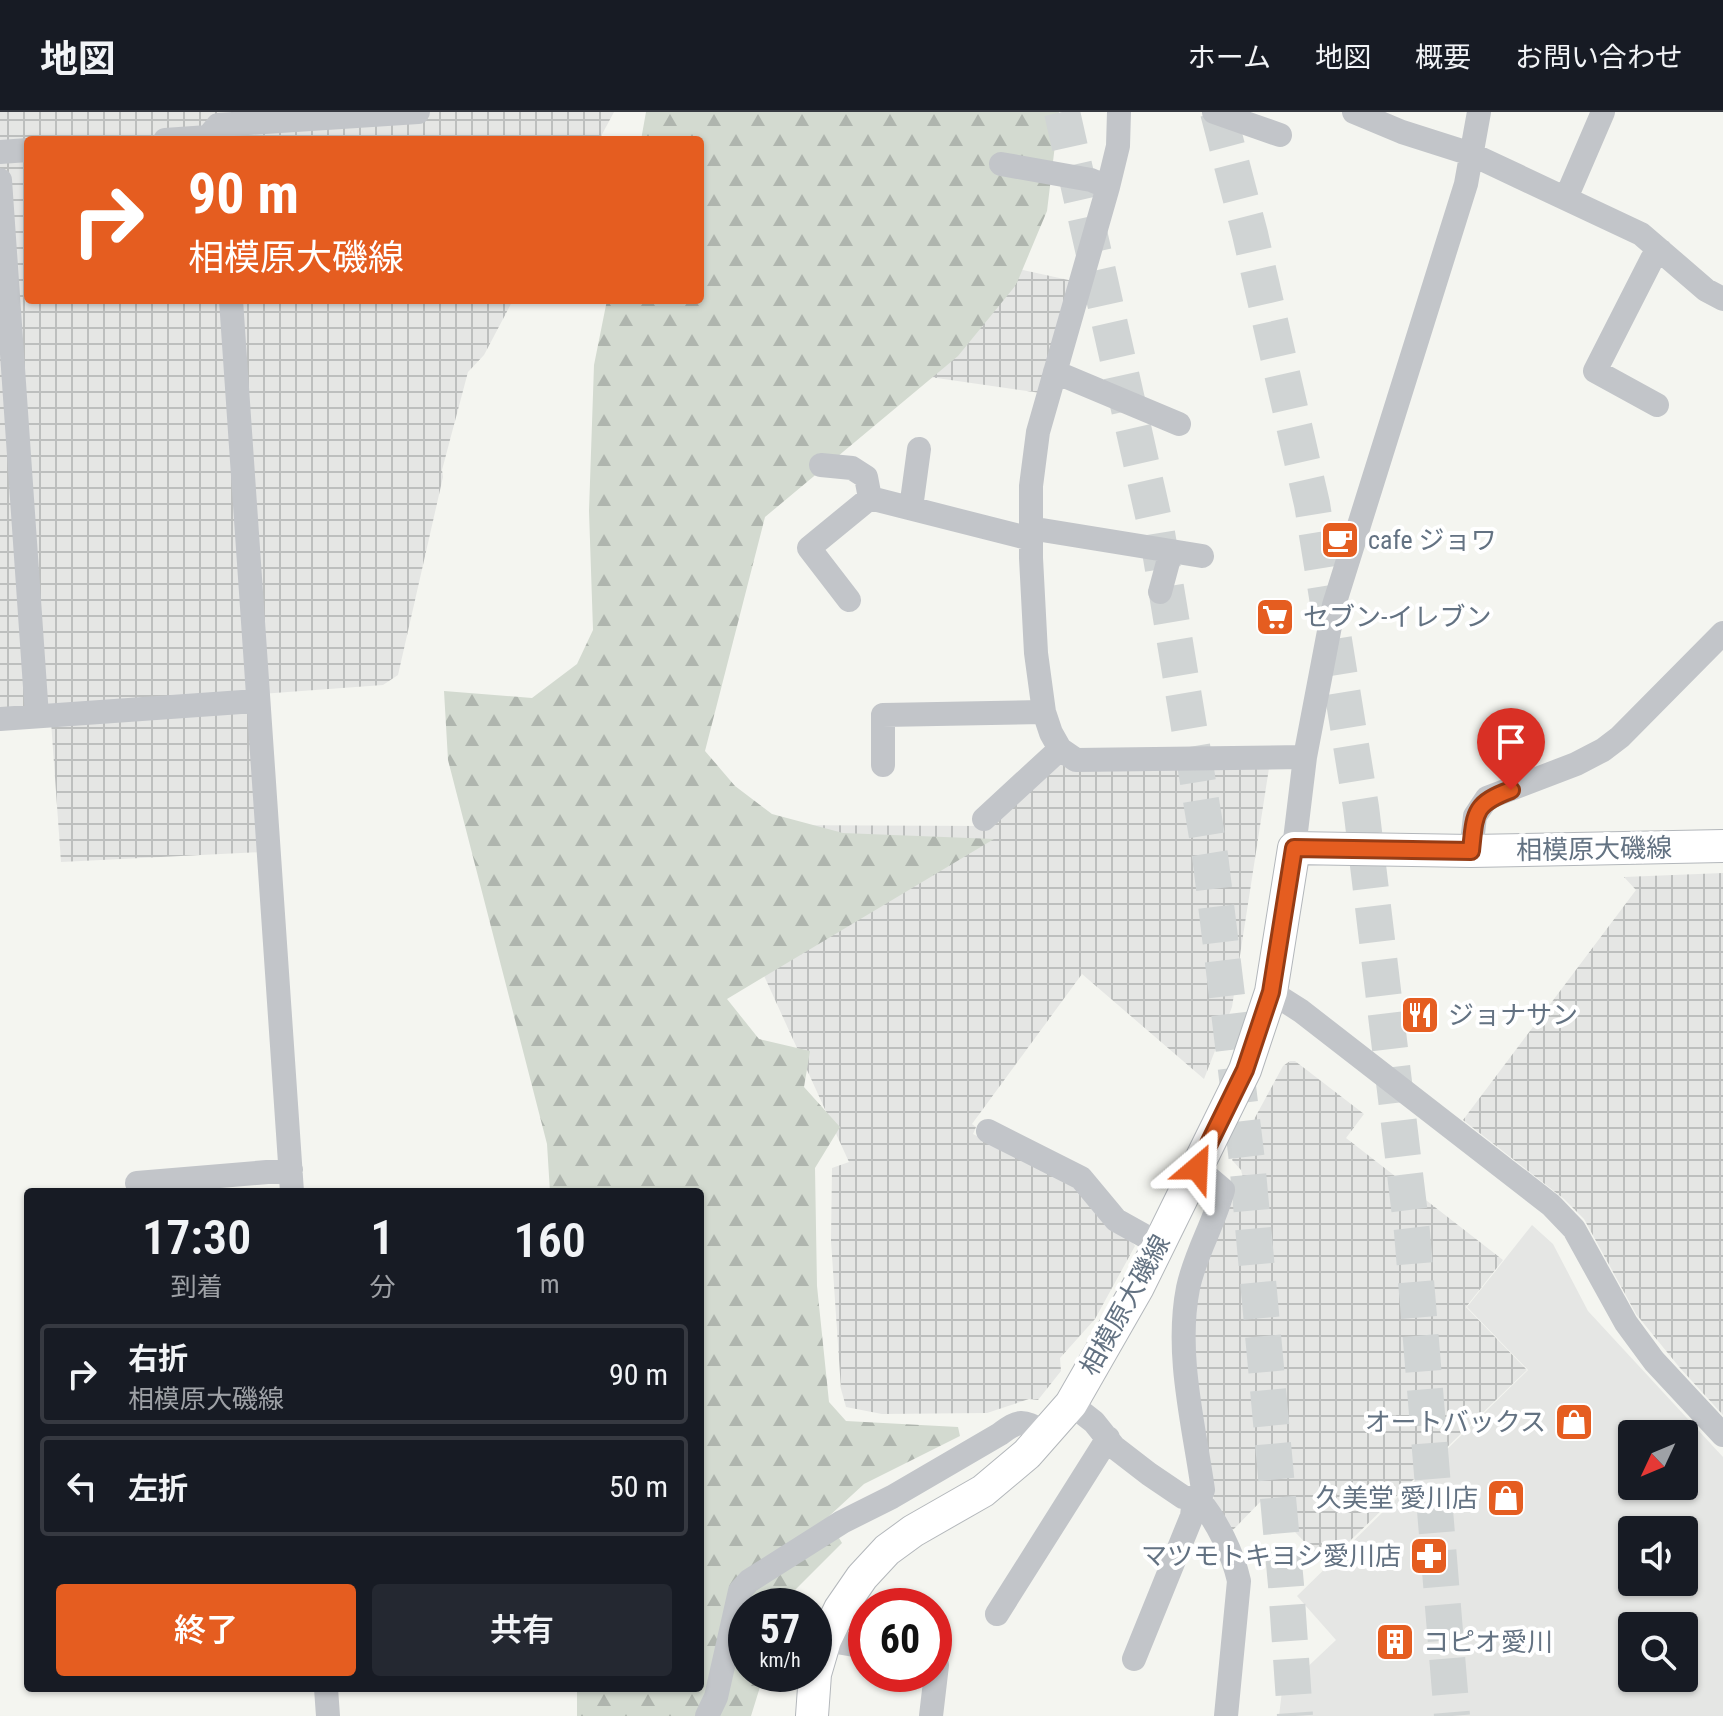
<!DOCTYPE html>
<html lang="ja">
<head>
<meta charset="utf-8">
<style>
	:root { --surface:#171b24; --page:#242831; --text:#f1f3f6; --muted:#9ea1a6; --line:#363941; --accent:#e55d20 }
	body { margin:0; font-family:"Roboto Condensed","Noto Sans JP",sans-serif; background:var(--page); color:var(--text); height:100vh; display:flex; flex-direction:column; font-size:30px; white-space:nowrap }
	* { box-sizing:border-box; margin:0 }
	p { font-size:26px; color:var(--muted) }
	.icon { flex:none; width:44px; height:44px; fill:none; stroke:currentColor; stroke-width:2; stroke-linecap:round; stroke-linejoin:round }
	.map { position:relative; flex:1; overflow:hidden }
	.details { position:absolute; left:24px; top:1076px; width:680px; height:504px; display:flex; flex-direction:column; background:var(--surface); border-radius:8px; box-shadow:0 2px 6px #0004 }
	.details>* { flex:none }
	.guide { position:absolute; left:24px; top:24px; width:680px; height:168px; border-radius:8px; box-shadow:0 2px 6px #0004; background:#e55d20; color:#fff; overflow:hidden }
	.needle { width:52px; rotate:226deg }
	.fabs { position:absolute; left:1618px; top:1308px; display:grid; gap:16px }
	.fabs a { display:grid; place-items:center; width:80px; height:80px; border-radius:8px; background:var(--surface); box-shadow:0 2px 6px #0004; font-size:40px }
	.speed { position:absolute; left:728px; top:1476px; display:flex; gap:16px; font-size:40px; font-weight:700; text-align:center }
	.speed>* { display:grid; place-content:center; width:104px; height:104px; border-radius:50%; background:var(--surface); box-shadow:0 2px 6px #0004; line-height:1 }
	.speed small { font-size:20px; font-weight:400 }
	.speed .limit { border:12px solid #d22; background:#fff; color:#111 }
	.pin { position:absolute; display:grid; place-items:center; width:68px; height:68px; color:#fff; margin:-82px -34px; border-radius:50% 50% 50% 0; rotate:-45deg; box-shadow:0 0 8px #0007 }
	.pin .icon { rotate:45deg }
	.me { position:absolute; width:88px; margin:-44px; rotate:26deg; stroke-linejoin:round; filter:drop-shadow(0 0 6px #0008) }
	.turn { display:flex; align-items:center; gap:28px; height:168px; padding:0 32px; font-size:36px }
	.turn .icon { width:104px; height:104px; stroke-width:2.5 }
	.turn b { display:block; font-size:56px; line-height:68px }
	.eta { display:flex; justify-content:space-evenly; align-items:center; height:136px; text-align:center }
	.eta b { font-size:48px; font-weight:600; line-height:56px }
	.button { display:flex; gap:16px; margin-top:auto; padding:16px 32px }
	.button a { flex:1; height:92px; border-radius:8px; background:var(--accent); color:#fff; font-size:32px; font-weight:600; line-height:92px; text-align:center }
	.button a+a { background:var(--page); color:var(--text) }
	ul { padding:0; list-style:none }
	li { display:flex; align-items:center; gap:24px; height:100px; margin:0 16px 12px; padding:0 16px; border:4px solid var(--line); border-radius:8px }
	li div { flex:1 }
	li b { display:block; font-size:30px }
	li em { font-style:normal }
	header { display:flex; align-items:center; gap:48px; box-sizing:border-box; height:112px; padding:0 40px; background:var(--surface); border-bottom:2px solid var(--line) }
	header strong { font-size:38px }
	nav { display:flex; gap:44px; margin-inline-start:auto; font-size:28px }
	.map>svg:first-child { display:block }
	.built { fill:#e5e6e4; fill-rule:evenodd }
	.industrial { fill:url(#industrial-grid) }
	.forest { fill:url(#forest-firs) }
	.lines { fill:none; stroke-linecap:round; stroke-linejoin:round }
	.highway-tunnel { stroke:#d0d4d4; stroke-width:36; stroke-dasharray:36 18; stroke-linecap:butt }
	.major-casing { stroke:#b3b7bb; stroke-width:34 }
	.minor { stroke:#c2c5c9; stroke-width:24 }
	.major { stroke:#fff; stroke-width:32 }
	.route-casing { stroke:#953c15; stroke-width:20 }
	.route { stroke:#e55d20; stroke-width:14 }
	.labels { text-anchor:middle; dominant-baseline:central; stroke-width:8; stroke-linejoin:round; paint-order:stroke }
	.poi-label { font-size:26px; fill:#637282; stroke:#fff; text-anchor:start }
	.street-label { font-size:26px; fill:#637282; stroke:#fff }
</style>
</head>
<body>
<header>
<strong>地図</strong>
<nav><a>ホーム</a><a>地図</a><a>概要</a><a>お問い合わせ</a></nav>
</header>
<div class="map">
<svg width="1723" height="1604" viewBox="0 0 1723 1604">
	<defs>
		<pattern id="industrial-grid" width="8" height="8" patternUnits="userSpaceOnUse" patternTransform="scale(2)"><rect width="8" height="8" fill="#e5e6e4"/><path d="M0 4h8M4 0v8" fill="none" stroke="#bdbfbe"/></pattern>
		<pattern id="forest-firs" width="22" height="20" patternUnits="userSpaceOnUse" patternTransform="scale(2)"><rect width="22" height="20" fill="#d3dad0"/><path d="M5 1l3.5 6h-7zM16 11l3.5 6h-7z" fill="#afb5ae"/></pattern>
	</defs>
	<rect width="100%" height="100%" fill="#f4f5f0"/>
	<!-- built -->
	<path class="built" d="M1532,1113l21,19 35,67 135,146v259h-444l3,-25 54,-51 -39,-44 231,-226 -61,-63zM1632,1322h52v52h-52zM1632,1418h52v52h-52zM1632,1514h52v52h-52z"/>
	<!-- industrial -->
	<path class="industrial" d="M0,0h614l-15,28h-571v160h485l-29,55 -16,17 -26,98 1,7 -45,198 -15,10 -135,10 15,157 -202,10 -11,-155 -50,2z
		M972,147l101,22 -32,112 -125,-18z
		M1066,648l203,8 -37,239 -28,72 -122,-105 -110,150 4,3 -3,7 101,50 55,54 6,8 -40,73 -35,39 1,13 -23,29 -9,-1 -42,14 -105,1 -36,-7 -5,-18 -10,-148 1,-73 17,-6 -94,-206 -10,-131 241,1z
		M1723,761v542l-43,-47 -44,-54 -52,-95 -20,-20 -101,-79 173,-230 -12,-13z
		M1290,949h5l69,53 -18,24 157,122 -37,47 61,63 -201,194 -63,-65 -32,33 -15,-18 -23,-147 2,-79 17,-49 29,-53 2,-8 -2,-8 -9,-10 51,-94z"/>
	<!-- forest -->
	<path class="forest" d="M646,0h413l-12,99 -31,74 -58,71 -193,161 -60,234 30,35 37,28 71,19 151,6 -267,160 32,40 51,12 -6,36 36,40 -25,41 2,118 12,116 17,19 112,6 2,9 -96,48 -37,34 15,25 -54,54 -3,9h-39v68h18l-13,42h-174v-28h123v-496h-150l-3,-48 -99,-384 -4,-69 88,7 45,-34 16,-34 -4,-119 5,-146 13,-65h93v-160h-59z"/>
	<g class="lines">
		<!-- highway-tunnel -->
		<path class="highway-tunnel" d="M1062,0l95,421 53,322 37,306 39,424 9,131
			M1218,0l32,122 62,270 49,303 51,425 40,484"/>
		<defs>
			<path id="major" d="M812,1604l3,-42 10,-34 15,-31 22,-32 25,-27 26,-19 70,-40 44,-37 44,-50 67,-117 107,-217 26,-78 23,-144 177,3 252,-5"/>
		</defs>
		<!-- major casing -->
		<use href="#major" class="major-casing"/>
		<!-- minor -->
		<path class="minor" d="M1119,0l-1,34 -10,41 -70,245 -7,54v72l5,95 8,59 7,21 9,16 16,11 229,-3
			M1214,0l66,23
			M1354,0l48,20 69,22 170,80 65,56 17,9
			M165,28l43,-3 10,-12 200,-13
			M0,40l28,-2
			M1001,52l90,16 17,7
			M0,68l37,536
			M1566,86l37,-86
			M231,188l61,892
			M1055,260l124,52
			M1657,293l-62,-34 57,-112 9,-8
			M821,353l31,3 14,9 4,21
			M911,396l8,-59
			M1031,418h11l160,26
			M1160,480l11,-41
			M849,488l-40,-52 61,-50 161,41
			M0,607l257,-18
			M883,653v-50l161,-3
			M984,707l76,-70
			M1294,736l11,-91 29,-152 132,-421 13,-72
			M1471,739l4,-35 12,-18 89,-34 27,-14 17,-13 103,-104
			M1271,880l30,19 250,194 23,24 52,94 28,38 69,74
			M988,1019l93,47 35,42 43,24
			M1197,1056l26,22c-9,34 -28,64 -35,98 -13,66 6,137 15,202l-4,10c18,21 34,54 40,81l-13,135
			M137,1071l154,-13
			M1071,1292l23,18 20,25 35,27 34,23 16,3
			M997,1502l111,-176
			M825,1528l41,7
			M1134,1547l58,-143 2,-17
			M326,1576l2,28
			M707,1604l9,-19 24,-106 9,-10 93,-59 50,-25 108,-63c21,-16 23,-13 46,-1
			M931,1604l6,-51 -3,-3"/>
		<!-- major -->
		<use href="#major" class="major"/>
	</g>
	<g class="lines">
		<defs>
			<path id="route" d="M1197,1056l48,-98 26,-78 23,-144 177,3c4,-38 2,-47 40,-61"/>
		</defs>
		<!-- route casing -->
		<use href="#route" class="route-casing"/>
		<!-- route -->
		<use href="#route" class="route"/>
	</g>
	<!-- icons -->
	<defs>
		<symbol id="cafe-square" viewBox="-11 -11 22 22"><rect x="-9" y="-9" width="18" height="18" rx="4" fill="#e55d20" stroke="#fff"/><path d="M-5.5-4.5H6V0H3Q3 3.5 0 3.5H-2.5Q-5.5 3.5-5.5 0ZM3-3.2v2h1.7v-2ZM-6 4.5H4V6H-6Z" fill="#fff"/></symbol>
		<symbol id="supermarket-square" viewBox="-11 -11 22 22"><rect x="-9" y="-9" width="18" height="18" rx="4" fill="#e55d20" stroke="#fff"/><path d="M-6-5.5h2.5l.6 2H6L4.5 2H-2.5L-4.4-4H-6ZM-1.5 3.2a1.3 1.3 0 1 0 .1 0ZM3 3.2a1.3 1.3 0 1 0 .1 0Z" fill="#fff"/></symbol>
		<symbol id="restaurant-square" viewBox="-11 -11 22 22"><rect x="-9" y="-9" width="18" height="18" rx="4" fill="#e55d20" stroke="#fff"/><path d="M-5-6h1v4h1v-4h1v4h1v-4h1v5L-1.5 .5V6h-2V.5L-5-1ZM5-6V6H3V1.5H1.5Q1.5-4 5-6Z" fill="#fff"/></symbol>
		<symbol id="shop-square" viewBox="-11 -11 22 22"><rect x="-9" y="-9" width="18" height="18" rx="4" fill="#e55d20" stroke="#fff"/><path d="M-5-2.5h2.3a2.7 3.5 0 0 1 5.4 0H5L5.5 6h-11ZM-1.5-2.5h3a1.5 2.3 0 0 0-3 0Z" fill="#fff"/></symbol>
		<symbol id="pharmacy-square" viewBox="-11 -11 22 22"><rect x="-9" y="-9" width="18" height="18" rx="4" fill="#e55d20" stroke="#fff"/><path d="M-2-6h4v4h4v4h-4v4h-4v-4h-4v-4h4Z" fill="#fff"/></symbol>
		<symbol id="building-square" viewBox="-11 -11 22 22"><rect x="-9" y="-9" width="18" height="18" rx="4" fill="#e55d20" stroke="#fff"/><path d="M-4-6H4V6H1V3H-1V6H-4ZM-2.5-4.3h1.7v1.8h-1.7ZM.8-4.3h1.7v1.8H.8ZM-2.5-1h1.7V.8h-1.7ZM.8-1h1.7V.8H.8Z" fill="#fff"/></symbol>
	</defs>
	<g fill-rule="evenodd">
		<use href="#cafe-square" x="1318" y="406" width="44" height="44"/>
		<use href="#supermarket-square" x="1253" y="483" width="44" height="44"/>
		<use href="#restaurant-square" x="1398" y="881" width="44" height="44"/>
		<use href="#shop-square" x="1552" y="1288" width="44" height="44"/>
		<use href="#shop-square" x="1484" y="1364" width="44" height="44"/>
		<use href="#pharmacy-square" x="1407" y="1422" width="44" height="44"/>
		<use href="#building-square" x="1373" y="1508" width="44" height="44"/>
	</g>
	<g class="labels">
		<!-- poi labels -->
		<g class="poi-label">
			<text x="1368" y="428">cafe ジョワ</text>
			<text x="1303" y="505">セブン-イレブン</text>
			<text x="1448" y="903">ジョナサン</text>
			<text x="1546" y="1310" text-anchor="end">オートバックス</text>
			<text x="1478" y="1386" text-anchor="end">久美堂 愛川店</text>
			<text x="1401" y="1444" text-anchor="end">マツモトキヨシ愛川店</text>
			<text x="1423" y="1530">コピオ愛川</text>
		</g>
		<!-- street labels -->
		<g class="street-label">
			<text transform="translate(1594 737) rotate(-1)">相模原大磯線</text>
			<text transform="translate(1125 1193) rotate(-61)">相模原大磯線</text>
		</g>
	</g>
</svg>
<div class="fabs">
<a><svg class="needle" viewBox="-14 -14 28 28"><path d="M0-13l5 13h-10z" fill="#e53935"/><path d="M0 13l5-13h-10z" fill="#9ea1a6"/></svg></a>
<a><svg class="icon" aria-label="sound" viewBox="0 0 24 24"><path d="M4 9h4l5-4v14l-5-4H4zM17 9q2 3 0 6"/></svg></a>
<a><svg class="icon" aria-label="search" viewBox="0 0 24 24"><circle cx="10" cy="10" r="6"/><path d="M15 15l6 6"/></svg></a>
</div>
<div class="speed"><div>57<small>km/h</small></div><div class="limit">60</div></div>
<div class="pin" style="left:1511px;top:678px;background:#d93025"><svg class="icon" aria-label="arrive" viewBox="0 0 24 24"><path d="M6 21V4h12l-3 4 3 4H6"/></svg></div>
<svg class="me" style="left:1197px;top:1056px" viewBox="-20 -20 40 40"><path d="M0-17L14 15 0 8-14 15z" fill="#e55d20" stroke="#fff" stroke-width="4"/></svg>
<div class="guide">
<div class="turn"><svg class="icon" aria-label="right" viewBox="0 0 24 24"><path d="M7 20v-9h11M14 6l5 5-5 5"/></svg><div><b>90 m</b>相模原大磯線</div></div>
</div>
<section class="details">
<div class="eta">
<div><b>17:30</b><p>到着</p></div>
<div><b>1</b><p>分</p></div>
<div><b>160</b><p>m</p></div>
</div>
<ul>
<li><svg class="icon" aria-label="right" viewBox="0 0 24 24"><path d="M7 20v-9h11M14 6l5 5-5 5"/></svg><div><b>右折</b><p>相模原大磯線</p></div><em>90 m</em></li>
<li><svg class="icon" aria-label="left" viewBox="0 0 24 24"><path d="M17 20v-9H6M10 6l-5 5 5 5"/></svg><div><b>左折</b></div><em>50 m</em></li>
</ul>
<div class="button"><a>終了</a><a>共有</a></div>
</section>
</div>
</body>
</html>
